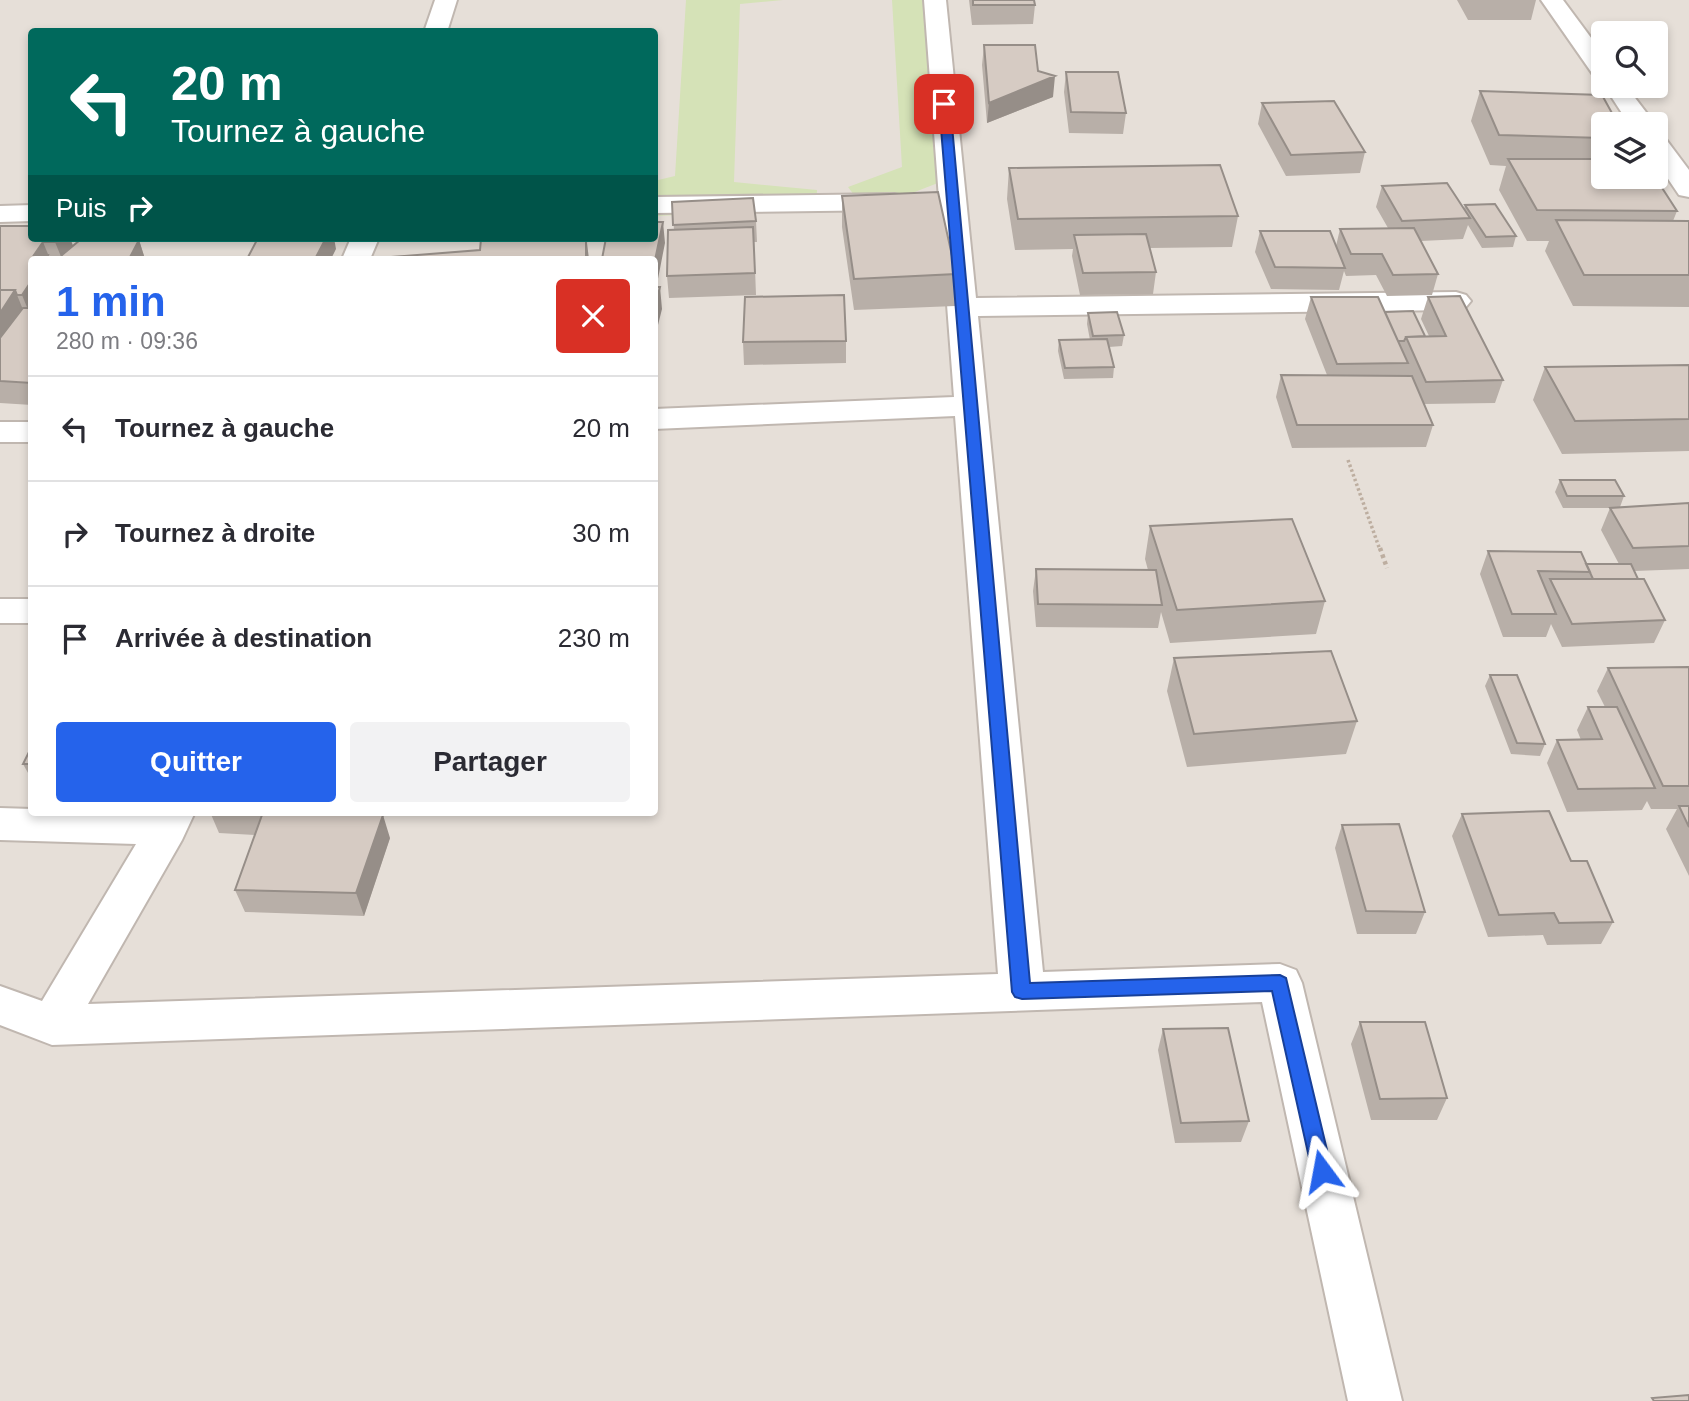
<!DOCTYPE html>
<html lang="fr">
<head>
<meta charset="utf-8">
<style>
	:root { --surface:#fff; --page:#f2f2f3; --text:#2b2b33; --muted:#7c7c81; --line:#e1e1e2; --accent:#2563eb }
	body { margin:0; font-family:Arial,sans-serif; background:var(--page); color:var(--text); height:100vh; display:flex; flex-direction:column; font-size:26px; white-space:nowrap }
	* { box-sizing:border-box; margin:0 }
	p { font-size:23px; color:var(--muted) }
	.icon { flex:none; width:38px; height:38px; fill:none; stroke:currentColor; stroke-width:2; stroke-linecap:round; stroke-linejoin:round }
	.map { position:relative; flex:1; overflow:hidden }
	.panel { position:absolute; left:28px; top:256px; width:630px; height:560px; display:flex; flex-direction:column; background:var(--surface); border-radius:7px; box-shadow:0 4px 10px #0003 }
	.panel>* { flex:none }
	.top-card { position:absolute; left:28px; top:28px; width:630px; height:214px; border-radius:7px; box-shadow:0 4px 10px #0003; background:#00695c; color:#fff; overflow:hidden }
	.controls { position:absolute; left:1591px; top:21px; display:grid; gap:14px }
	.controls a { display:grid; place-items:center; width:77px; height:77px; border-radius:7px; background:var(--surface); box-shadow:0 4px 10px #0003; font-size:35px }
	.pin { position:absolute; display:grid; place-items:center; width:60px; height:60px; color:#fff; margin:-30px; border-radius:14px; box-shadow:0 4px 10px #0006 }
	.me { position:absolute; width:77px; margin:-38px; rotate:347deg; stroke-linejoin:round; filter:drop-shadow(0 0 5px #0008) }
	.turn { display:flex; align-items:center; gap:24px; height:147px; padding:0 28px; font-size:32px }
	.turn .icon { width:91px; height:91px; stroke-width:2.5 }
	.turn b { display:block; font-size:49px; line-height:60px }
	.then { display:flex; align-items:center; height:66px; padding:0 28px; background:#0003; gap:14px; font-size:26px }
	.round { display:grid; place-items:center; flex:none; width:74px; height:74px; border-radius:7px; background:var(--page) }
	.head { display:flex; align-items:center; justify-content:space-between; height:119px; padding:0 28px }
	h1 { font-size:42px; font-weight:700; line-height:52px; color:var(--accent) }
	.primary-button { display:flex; gap:14px; margin-top:auto; padding:14px 28px }
	.primary-button a { flex:1; height:80px; border-radius:7px; background:var(--accent); color:#fff; font-size:28px; font-weight:700; line-height:80px; text-align:center }
	.primary-button a+a { background:var(--page); color:var(--text) }
	ul { padding:0; list-style:none }
	li { display:flex; align-items:center; gap:21px; height:105px; padding:0 28px; border-top:2px solid var(--line) }
	li div { flex:1 }
	li b { display:block; font-size:26px }
	li em { font-style:normal }
	.map>svg:first-child { display:block }
	.residential { fill:#e6dfd8; fill-rule:evenodd }
	.green { fill:#d5e2b7 }
	.lines { fill:none; stroke-linecap:round; stroke-linejoin:round }
	.street-casing { stroke:#c0b7b0; stroke-width:4 }
	.path-far1 { stroke:#bdaea0; stroke-width:3.5; stroke-dasharray:2.5 2.5; stroke-linecap:butt }
	.path { stroke:#bdaea0; stroke-width:4.5; stroke-dasharray:3.5 3.5; stroke-linecap:butt }
	.street { fill:#fff; fill-rule:evenodd }
	.wall { fill:#b8afa8 }
	.shaded-wall { fill:#968e88 }
	.building { fill:#d6cbc3; stroke:#968e88; stroke-width:2 }
	.route { fill:#2563eb; stroke:#184099; stroke-width:2 }
</style>
</head>
<body>
<div class="map">
<svg width="1689" height="1401" viewBox="0 0 1689 1401">
	<rect width="100%" height="100%" fill="#f2eee9"/>
	<!-- residential -->
	<path class="residential" d="M0,0h1689v1401h-1689zM32,32h622v206h-622zM1603,33h53v53h-53zM1603,124h53v53h-53zM32,259h622v553h-622z"/>
	<!-- green -->
	<path class="green" d="M686,0h97l-43,4 -6,178 83,8 -1,19 -161,7 -1,-35 21,-5z
		M892,0h43l8,181 -77,30 -18,-24 54,-20z"/>
	<g class="lines">
		<defs>
			<path id="street" d="M435,0h22l-10,32h-23z
				M924,0h22l30,298 480,-6 10,3 5,6 -5,6 -10,3 -478,6 65,656 237,-8 16,6 6,13 100,418h-54l-86,-399 -1210,43 -52,-20v-39l42,15 94,-157 -136,-4v-32l32,1v3h163l-13,28 -94,164 910,-30 -43,-558 -301,13v-20l300,-12z
				M1541,0h22l40,54v24l-9,-2z
				M1603,84l23,2 29,38h-26z
				M1656,135l9,3 24,32v27l-10,-2 -23,-34z
				M894,194l10,2 4,6 -4,6 -10,2 -240,3v-16z
				M32,205v16l-32,1v-16z
				M351,238h28l-9,21h-28z
				M0,422h32v20h-32z
				M0,599h32v24h-32z"/>
		</defs>
		<!-- street casing -->
		<use href="#street" class="street-casing"/>
		<!-- path-far1 -->
		<path class="path-far1" d="M1348,460l32,90"/>
		<!-- path -->
		<path class="path" d="M1380,548l7,20"/>
		<!-- street -->
		<use href="#street" class="street"/>
	</g>
	<!-- wall -->
	<path class="wall" d="M969,0h65l1,5 -2,19 -61,1z
		M1457,0h79l-5,20h-63z
		M984,45l54,26 15,26 -66,26 -5,-58z
		M1656,58l9,9 -3,10 -6,1z
		M1066,72l60,41 -3,21 -54,-1 -5,-41z
		M1480,91l123,33v53l74,34 -4,10h16v86l-116,-1 -28,-55 4,-10h-22l-28,-51 7,-24 -16,-1 -19,-44z
		M1262,103l103,49 -5,21 -74,3 -28,-52z
		M1009,168l229,48 -6,31 -82,1 6,24 -3,22 -73,1 -8,-39 1,-7 -58,1 -8,-51z
		M1382,186l82,23 1,-4 51,31 -3,11 -31,1 -14,-23 -5,14 -42,2 17,33 -6,21 -45,1 -11,-21 -30,1 -2,-5 -5,19 -68,-1 -16,-37 5,-21 76,15 4,-17 48,-1 -12,-21z
		M842,196l114,78 -1,32 -101,4 -12,-83z
		M672,202l84,19 1,21h-3l2,53 -87,3 -2,-22 7,-46z
		M0,226l73,20 66,-6 6,19h-113v146l-32,-2z
		M1311,297l74,15 40,24h4l-8,-17 7,-22 75,83 -8,23 -71,1 9,21 -7,22 -134,1 -16,-51 5,-22h46l-22,-56z
		M1088,313l36,22 -2,11 -13,1 5,20 -1,11 -49,1 -6,-28 1,-11h31l-3,-16z
		M846,341v22l-102,2 -1,-23z
		M1689,365v86l-127,3 -29,-54 12,-33z
		M1560,480l64,16 -4,11 69,-4v66l-55,2 4,8 27,41 -11,23 -92,4 -11,-23 -5,13h-43l-23,-63 8,-23 98,13h33l-18,-34 9,-22h-47l-8,-16z
		M1150,526l175,75 -9,33 -146,9 -9,-31 -3,16 -122,-1 -3,-36 3,-22 112,1 -3,-11z
		M1174,658l183,63 -11,33 -159,13 -20,-76z
		M1689,667v209l-23,-47 11,-20h-26l-4,-8 -5,9 -75,2 -20,-49 10,-23h24l-4,-10 11,-23h17l-8,-16 11,-23z
		M1490,675l55,69 -5,12 -29,-2 -26,-68z
		M32,746v34l-9,-16z
		M210,812h85l-1,2 96,24 -26,78 -119,-4 -10,-22 20,-55 -36,-2z
		M1462,814l109,47 42,61 -12,22 -54,1 -4,-10 -55,2 -36,-101z
		M1342,825l83,87 -9,22h-59l-22,-86z
		M1360,1022l87,76 -10,22h-66l-20,-76z
		M1163,1029l86,92 -8,21 -66,1 -17,-93z"/>
	<!-- shaded-wall -->
	<path class="shaded-wall" d="M1055,76l-2,21 -66,26 2,-20z
		M663,222l2,21 -10,51 -1,-29z
		M58,238h12l4,10 -12,11 -7,-17z
		M326,238h8l2,11 -5,10h-16z
		M585,238h3l-1,5 2,16h-3z
		M139,240l6,19h-16z
		M43,242l7,17h-14l-2,-4z
		M32,280v36l-1,1 -9,-22z
		M660,287l2,22 -8,32v-31z
		M15,290l13,32 -28,44v-53z
		M277,812h18l-9,24 -9,-23z
		M383,815l7,23 -26,78 -8,-23z"/>
	<!-- building -->
	<path class="building" d="M973,0h61l1,5h-62z
		M984,45h51l3,26 17,5 -66,27z
		M1656,58l9,9 -9,1z
		M1066,72h52l8,41 -55,-1z
		M1480,91l122,4 16,29h-15v14l-104,-3z
		M1334,101l31,51 -74,3 -29,-52z
		M1508,159h95v18h52l22,34 -140,-1z
		M1220,165l18,51 -220,3 -9,-51z
		M1447,183l23,35 -68,3 -20,-35z
		M938,192l18,82 -102,5 -12,-83z
		M753,198l3,23 -83,4 -1,-23z
		M1495,204l21,32 -30,1 -21,-32z
		M1556,220l133,1v54h-105z
		M654,222h9l-9,43v-6h-52l4,-21h48z
		M0,226h32v12h26l-3,4h-12l-9,13h14l-2,4h-14v21l-10,15h-5l-2,-5h-15z
		M753,227l2,46 -88,3 1,-46z
		M1414,228l24,46 -45,1 -11,-21h-31l-11,-25z
		M1260,231h70l15,37 -70,-1z
		M1146,234l10,38 -73,1 -9,-38z
		M258,238h68l-11,21h-68z
		M496,238h90v21h-194v-2l88,-7 1,-11z
		M80,240h59l-10,19h-68l1,-4z
		M654,287h6l-6,23z
		M0,290h15l-15,23z
		M844,295l2,46 -103,1 2,-45z
		M1460,296l43,84 -77,2 -20,-45 40,-1 -18,-39z
		M1311,297h67l30,66 -71,1z
		M23,308h9v75l-32,-2v-43z
		M1413,311l12,25 -19,1 -2,4h-6l-13,-29z
		M1117,312l7,23 -31,1 -5,-23z
		M1107,339l7,28 -49,1 -6,-28z
		M1689,365v54l-114,2 -30,-54z
		M1281,375l131,1 21,49h-136z
		M1560,480h55l9,16h-57z
		M1689,503v43l-56,2 -23,-40z
		M1292,519l33,82 -148,9 -27,-84z
		M1488,551l93,1 9,20 -52,-1 18,43h-44z
		M1586,564h45l7,15h-45z
		M1036,569l120,1 6,35 -124,-1z
		M1550,579h94l21,41 -93,4z
		M1331,651l26,70 -163,13 -20,-76z
		M1689,667v119h-26l-55,-118z
		M1490,675h27l28,69 -28,-1z
		M1588,707h29l38,81 -77,1 -21,-49 45,-1z
		M32,746v18h-9z
		M1679,806h10v21z
		M1549,811l22,50h16l26,61 -54,1 -5,-10 -55,2 -37,-101z
		M248,812h29v1l106,2 -27,78 -121,-3 27,-75 7,-2z
		M1399,824l26,88 -59,-1 -24,-86z
		M1360,1022h65l22,76 -67,1z
		M1228,1028l21,93 -68,2 -18,-94z
		M1689,1395v6h-35l-2,-3z"/>
	<!-- route -->
	<path class="route" d="M944,101l6,3 80,879 250,-8 6,3 46,193 -3,7 -7,3 -7,-3 -3,-7 -40,-180 -250,8 -7,-2 -3,-5 -73,-888z"/>
</svg>
<div class="controls">
<a><svg class="icon" aria-label="search" viewBox="0 0 24 24"><circle cx="10" cy="10" r="6"/><path d="M15 15l6 6"/></svg></a>
<a><svg class="icon" aria-label="layers" viewBox="0 0 24 24"><path d="M12 4l9 5-9 5-9-5zM3 14l9 5 9-5"/></svg></a>
</div>
<div class="pin" style="left:944px;top:104px;background:#d93025"><svg class="icon" aria-label="arrive" viewBox="0 0 24 24"><path d="M6 21V4h12l-3 4 3 4H6"/></svg></div>
<svg class="me" style="left:1322px;top:1171px" viewBox="-20 -20 40 40"><path d="M0-17L14 15 0 8-14 15z" fill="#2563eb" stroke="#fff" stroke-width="4"/></svg>
<div class="top-card">
<div class="turn"><svg class="icon" aria-label="left" viewBox="0 0 24 24"><path d="M17 20v-9H6M10 6l-5 5 5 5"/></svg><div><b>20 m</b>Tournez à gauche</div></div>
<div class="then">Puis<svg class="icon" aria-label="right" viewBox="0 0 24 24"><path d="M7 20v-9h11M14 6l5 5-5 5"/></svg></div>
</div>
<section class="panel">
<div class="head"><div><h1>1 min</h1><p>280 m · 09:36</p></div><a class="round" style="background:#d93025;color:#fff"><svg class="icon" aria-label="close" viewBox="0 0 24 24"><path d="M6 6l12 12M18 6L6 18"/></svg></a></div>
<ul>
<li><svg class="icon" aria-label="left" viewBox="0 0 24 24"><path d="M17 20v-9H6M10 6l-5 5 5 5"/></svg><div><b>Tournez à gauche</b></div><em>20 m</em></li>
<li><svg class="icon" aria-label="right" viewBox="0 0 24 24"><path d="M7 20v-9h11M14 6l5 5-5 5"/></svg><div><b>Tournez à droite</b></div><em>30 m</em></li>
<li><svg class="icon" aria-label="arrive" viewBox="0 0 24 24"><path d="M6 21V4h12l-3 4 3 4H6"/></svg><div><b>Arrivée à destination</b></div><em>230 m</em></li>
</ul>
<div class="primary-button"><a>Quitter</a><a>Partager</a></div>
</section>
</div>
</body>
</html>
